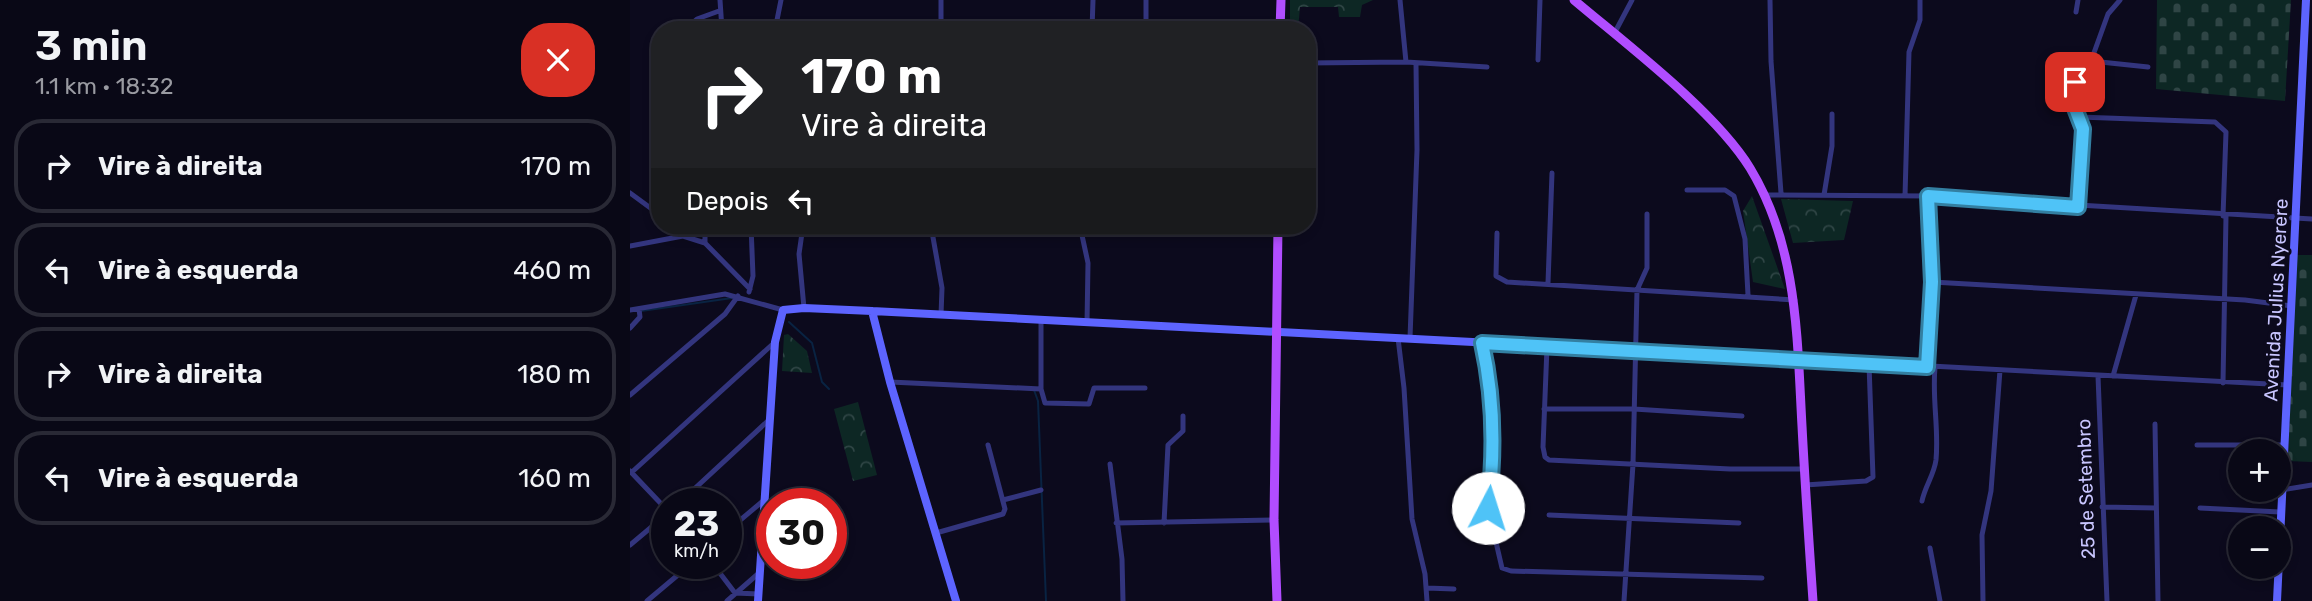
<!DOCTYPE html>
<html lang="pt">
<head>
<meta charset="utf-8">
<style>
	:root { --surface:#090816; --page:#171623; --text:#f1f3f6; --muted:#999aa1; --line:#292935 }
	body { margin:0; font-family:Rubik,sans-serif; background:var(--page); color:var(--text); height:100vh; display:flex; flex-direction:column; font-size:26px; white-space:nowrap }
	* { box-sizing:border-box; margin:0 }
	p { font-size:23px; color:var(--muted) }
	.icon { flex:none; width:38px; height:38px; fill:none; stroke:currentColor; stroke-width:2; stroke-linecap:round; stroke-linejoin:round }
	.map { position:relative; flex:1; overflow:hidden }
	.side { display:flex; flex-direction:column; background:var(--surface); width:630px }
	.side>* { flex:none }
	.hud { position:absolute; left:21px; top:21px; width:665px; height:214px; border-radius:28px; box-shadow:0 4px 10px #0003,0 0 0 2px var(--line); background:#202124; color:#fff; overflow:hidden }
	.fabs { position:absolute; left:1598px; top:439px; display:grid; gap:14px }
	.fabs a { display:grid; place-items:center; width:63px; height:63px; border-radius:50%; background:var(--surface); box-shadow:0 4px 10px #0003,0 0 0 2px var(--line); font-size:35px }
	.speed { position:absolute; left:21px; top:488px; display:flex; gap:14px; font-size:35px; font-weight:700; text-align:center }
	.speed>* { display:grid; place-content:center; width:91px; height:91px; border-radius:50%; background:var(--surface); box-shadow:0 4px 10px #0003,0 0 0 2px var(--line); line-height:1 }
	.speed small { font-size:18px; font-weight:400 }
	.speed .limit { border:10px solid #d22; background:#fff; color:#111 }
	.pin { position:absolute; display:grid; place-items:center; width:60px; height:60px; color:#fff; margin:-30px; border-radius:14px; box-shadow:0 4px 10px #0006 }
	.me { position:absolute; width:77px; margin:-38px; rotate:5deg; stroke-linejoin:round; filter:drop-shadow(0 0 5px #0008) }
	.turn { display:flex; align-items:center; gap:24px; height:147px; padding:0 35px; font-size:32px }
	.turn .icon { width:91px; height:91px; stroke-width:2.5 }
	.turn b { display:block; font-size:49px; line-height:60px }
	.then { display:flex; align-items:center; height:66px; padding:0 35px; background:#0003; gap:14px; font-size:26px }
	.round { display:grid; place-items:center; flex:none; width:74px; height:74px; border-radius:28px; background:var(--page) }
	.head { display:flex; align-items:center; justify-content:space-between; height:119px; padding:0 35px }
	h1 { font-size:42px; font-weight:600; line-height:52px }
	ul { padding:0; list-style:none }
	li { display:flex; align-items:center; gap:21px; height:94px; margin:0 14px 10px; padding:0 21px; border:4px solid var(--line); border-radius:28px }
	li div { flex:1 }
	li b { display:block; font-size:26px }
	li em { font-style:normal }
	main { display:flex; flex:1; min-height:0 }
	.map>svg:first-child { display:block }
	.forest { fill:url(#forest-crowns) }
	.cemetery { fill:url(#cemetery-stones) }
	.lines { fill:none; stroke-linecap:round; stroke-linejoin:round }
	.stream { stroke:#092342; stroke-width:2 }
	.street { stroke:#33357e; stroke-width:5 }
	.secondary { stroke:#5d64ff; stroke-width:8 }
	.primary { stroke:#b14dff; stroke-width:9 }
	.route-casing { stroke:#337fa1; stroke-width:18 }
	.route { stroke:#4fc3f7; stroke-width:12 }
	.labels { text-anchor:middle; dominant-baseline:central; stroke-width:6; stroke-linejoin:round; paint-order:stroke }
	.street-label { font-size:19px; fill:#c9c6ff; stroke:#0c0a1d }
</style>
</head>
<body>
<main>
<section class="side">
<div class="head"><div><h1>3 min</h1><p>1.1 km · 18:32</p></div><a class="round" style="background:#d93025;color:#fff"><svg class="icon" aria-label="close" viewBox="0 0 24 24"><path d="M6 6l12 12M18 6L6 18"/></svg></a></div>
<ul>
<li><svg class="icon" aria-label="right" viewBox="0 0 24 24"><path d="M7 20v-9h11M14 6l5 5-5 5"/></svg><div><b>Vire à direita</b></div><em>170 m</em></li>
<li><svg class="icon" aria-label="left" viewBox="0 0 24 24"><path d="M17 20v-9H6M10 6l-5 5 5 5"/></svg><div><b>Vire à esquerda</b></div><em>460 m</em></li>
<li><svg class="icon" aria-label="right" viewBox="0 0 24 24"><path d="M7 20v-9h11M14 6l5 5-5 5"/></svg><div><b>Vire à direita</b></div><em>180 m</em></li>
<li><svg class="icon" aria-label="left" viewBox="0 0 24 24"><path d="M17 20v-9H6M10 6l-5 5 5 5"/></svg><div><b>Vire à esquerda</b></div><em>160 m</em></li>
</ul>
</section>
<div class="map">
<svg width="1682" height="601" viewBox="0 0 1682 601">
	<defs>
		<pattern id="forest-crowns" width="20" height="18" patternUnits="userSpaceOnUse" patternTransform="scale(1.75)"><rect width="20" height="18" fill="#0d2724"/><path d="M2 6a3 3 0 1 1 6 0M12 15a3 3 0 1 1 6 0" fill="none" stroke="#2f4545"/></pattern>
		<pattern id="cemetery-stones" width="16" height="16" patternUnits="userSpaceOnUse" patternTransform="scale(1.75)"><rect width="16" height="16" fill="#0d2724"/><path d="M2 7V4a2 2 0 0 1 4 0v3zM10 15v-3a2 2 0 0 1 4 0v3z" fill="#2f4545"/></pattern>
	</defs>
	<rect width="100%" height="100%" fill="#0c0a1d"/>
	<!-- forest -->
	<path class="forest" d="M660,0h83l-11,5 -2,12h-21l-1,-10h-38l-2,23 -8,-1z
		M1122,196l33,93 -32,-7 -10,-71z
		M1151,199l72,2 -9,39 -51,3z
		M158,334l19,17 5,22 -30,-2 2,-36z
		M228,402l19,73 -24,6 -19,-72z"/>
	<!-- cemetery -->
	<path class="cemetery" d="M1527,0h134l-6,101 -129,-12z
		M1666,255h16v207l-24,-1z"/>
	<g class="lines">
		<!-- stream -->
		<path class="stream" d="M11,311l91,-13
			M159,322l23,21 10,39 7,7
			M404,390l4,11 8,200"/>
		<!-- street -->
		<path class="street" d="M90,0l2,30
			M770,0l6,62
			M1140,0l1,61 10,132
			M1446,12l2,-12
			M55,30l12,-11 22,-8
			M145,30l6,-30
			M311,30v-30
			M462,30l1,-30
			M516,30v-30
			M984,34l18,-34
			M908,60l2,-60
			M1461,61l57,6
			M677,63l99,-1 81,5
			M1450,117l135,5 11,10 -3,84
			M1057,190h38l9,6 11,43 3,56
			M0,193l30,22
			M1133,195l165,1 384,23
			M1194,195l8,-49v-32
			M1275,196l4,-144 11,-32v-20
			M1448,207l5,-78 -10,-26 2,-21 2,-8 14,-13 17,-47 12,-14
			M40,226l13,10 22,7 45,46
			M75,226v17
			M173,226l-4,28 5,54
			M301,226l11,62 -1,27
			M450,226l8,37 -1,60
			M867,233l-1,43 11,6 288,18
			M0,246l53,-10
			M1302,282l313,18 47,6
			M918,283l4,-110
			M119,292l4,-16 -2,-50
			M0,310l95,-16 58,16
			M0,328l10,-11 -1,-8
			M768,338l6,50 8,131 13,55 2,27
			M780,338l7,-188 -1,-86
			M852,343l7,31 3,60 -4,74 14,60 9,3 251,7
			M917,347l-4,100 2,10 4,3 181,9h74
			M1169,359l489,26
			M1297,367l5,-85 -4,-86
			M1468,376l9,225
			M1483,376l23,-81
			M260,382l151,7 4,14 44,1 5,-16h51
			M1593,383l3,-167
			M411,389v-69
			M0,395l95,-81 13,-18
			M914,409h90l108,7
			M1525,424l3,177
			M1567,445h87
			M480,464l12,95 1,42
			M0,471l37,39
			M2,472l143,-130
			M1175,485l61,-4 7,-4 -4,-113
			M1651,490l31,-5
			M373,500l38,-10
			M1292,501c3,-15 12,-26 14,-41 3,-32 -4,-60 -1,-93
			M48,504l93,-86
			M1472,507l54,1
			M1570,508l80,4
			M919,515l190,8
			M486,523l158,-3
			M534,523l4,-78 15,-14v-15
			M96,532l37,-31
			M306,533l67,-19 2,-5 -17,-64
			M0,545l37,-31
			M1300,548l10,53
			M131,555l11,1
			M83,564l22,29 24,1
			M797,588l27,1
			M17,601l44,-37
			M97,601l32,-28
			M994,601l9,-137 4,-174 10,-22v-54
			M1353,601l-1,-66 9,-44 9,-121"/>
		<!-- secondary -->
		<path class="secondary" d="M242,311l18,71 66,219
			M128,601l17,-259 8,-32 21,-2 68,3 927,48
			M1647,601l29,-601"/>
		<!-- primary -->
		<path class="primary" d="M944,0c52,44 141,111 176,168 48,79 47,170 52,258 3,58 7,117 11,175
			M650,30l1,-30
			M647,601l-3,-81 4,-294"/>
	</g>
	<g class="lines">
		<defs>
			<path id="route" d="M858,508c7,-54 6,-111 -6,-165l445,24 5,-85 -4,-86 150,11 5,-78 -10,-26 2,-21"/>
		</defs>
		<!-- route casing -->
		<use href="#route" class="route-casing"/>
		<!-- route -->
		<use href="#route" class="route"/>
	</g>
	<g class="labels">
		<!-- street labels -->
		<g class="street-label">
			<text transform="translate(1646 300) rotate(-87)">Avenida Julius Nyerere</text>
			<text transform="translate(1456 489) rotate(-92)">25 de Setembro</text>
		</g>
	</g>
</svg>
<div class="fabs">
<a>+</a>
<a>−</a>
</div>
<div class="speed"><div>23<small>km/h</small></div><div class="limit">30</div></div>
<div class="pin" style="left:1445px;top:82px;background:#d93025"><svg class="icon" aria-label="arrive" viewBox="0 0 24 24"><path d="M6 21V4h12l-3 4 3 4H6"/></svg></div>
<svg class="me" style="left:858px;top:508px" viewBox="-20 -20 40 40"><circle r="19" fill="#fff"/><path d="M0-13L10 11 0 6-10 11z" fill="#4fc3f7"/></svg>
<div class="hud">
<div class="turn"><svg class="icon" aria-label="right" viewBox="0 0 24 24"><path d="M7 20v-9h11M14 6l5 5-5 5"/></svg><div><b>170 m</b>Vire à direita</div></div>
<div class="then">Depois<svg class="icon" aria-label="left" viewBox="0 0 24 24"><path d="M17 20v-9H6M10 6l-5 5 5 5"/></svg></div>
</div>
</div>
</main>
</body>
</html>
